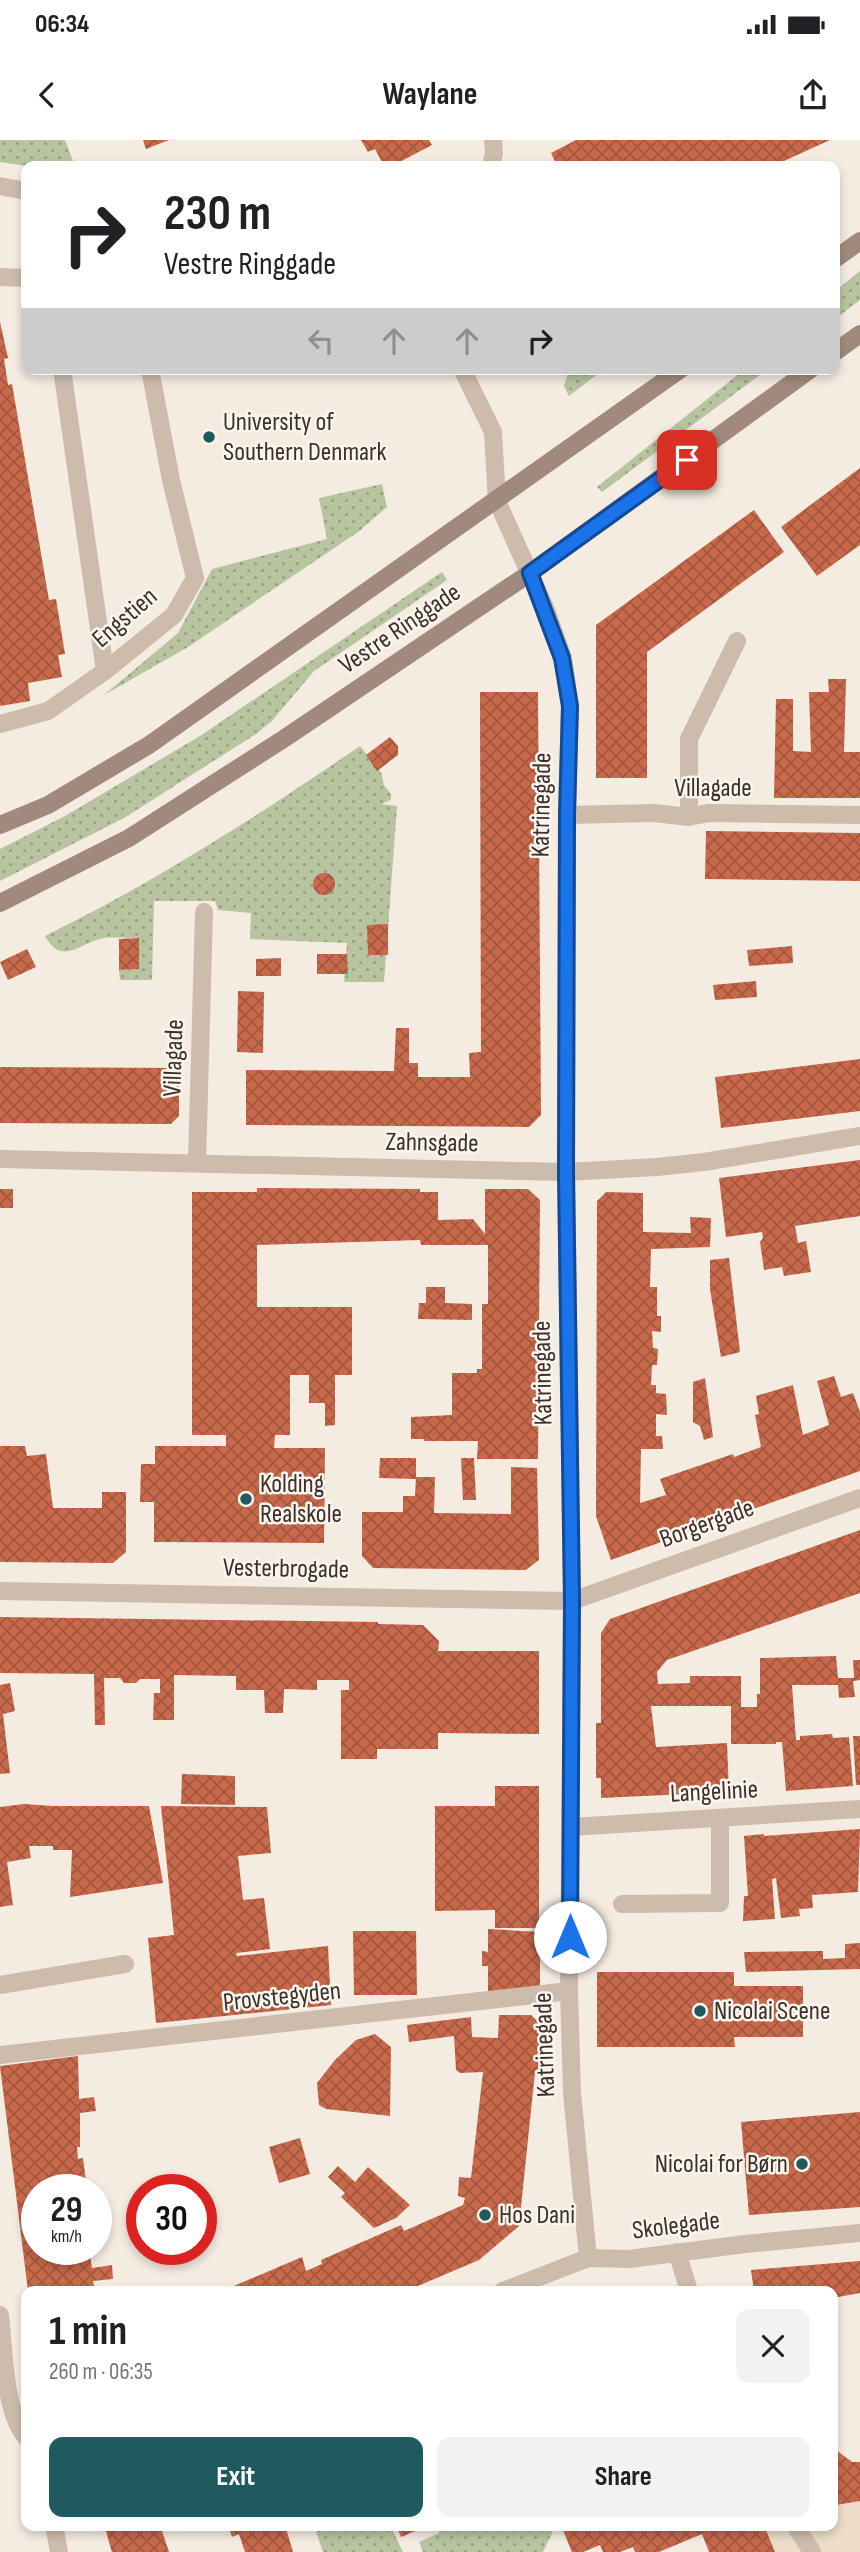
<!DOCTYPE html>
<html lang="en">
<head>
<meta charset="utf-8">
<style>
	:root { --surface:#fff; --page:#f2f2f2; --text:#202124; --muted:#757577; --accent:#1f5a5e }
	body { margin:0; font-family:"Sofia Sans Condensed",sans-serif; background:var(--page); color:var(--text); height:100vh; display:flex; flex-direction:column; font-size:26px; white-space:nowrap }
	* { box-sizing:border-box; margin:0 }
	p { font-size:23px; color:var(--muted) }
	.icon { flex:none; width:38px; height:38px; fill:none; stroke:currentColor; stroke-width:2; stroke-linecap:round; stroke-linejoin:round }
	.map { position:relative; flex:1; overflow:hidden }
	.panel { position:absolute; left:21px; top:2146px; width:817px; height:245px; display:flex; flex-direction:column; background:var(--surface); border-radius:14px; box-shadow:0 4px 10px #0003 }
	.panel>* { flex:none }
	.banner { position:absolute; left:21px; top:21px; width:819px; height:214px; border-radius:14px; box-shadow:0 4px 10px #0003; background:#fff; color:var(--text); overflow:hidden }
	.speed { position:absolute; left:21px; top:2034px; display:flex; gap:14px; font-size:35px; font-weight:700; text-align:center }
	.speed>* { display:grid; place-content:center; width:91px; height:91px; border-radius:50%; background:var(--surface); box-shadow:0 4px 10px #0003; line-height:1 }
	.speed small { font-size:18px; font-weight:400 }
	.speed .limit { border:10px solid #d22; background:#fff; color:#111 }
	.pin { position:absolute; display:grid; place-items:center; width:60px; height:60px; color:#fff; margin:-30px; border-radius:14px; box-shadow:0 4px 10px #0006 }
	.me { position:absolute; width:77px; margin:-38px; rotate:0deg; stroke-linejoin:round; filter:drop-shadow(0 0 5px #0008) }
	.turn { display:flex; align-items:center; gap:24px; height:147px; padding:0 28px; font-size:32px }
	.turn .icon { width:91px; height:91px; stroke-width:2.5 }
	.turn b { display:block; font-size:49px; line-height:60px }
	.lanes { display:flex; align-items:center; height:66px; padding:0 28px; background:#0003; justify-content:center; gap:35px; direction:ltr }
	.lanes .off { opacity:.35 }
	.round { display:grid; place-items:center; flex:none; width:74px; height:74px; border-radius:14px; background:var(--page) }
	.overview { display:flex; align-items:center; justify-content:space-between; height:119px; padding:0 28px }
	h1 { font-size:42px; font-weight:700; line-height:52px }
	.action { display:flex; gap:14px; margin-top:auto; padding:14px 28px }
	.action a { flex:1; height:80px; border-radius:14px; background:var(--accent); color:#fff; font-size:28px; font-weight:700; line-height:80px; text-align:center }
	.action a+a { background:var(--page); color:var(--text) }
	.status { display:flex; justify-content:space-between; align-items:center; height:49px; padding:0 35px; background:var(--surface); direction:ltr }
	.status svg { height:19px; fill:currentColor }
	header { display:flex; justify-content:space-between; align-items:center; height:91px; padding:0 28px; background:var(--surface); font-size:32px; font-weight:700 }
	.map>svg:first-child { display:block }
	.grass { fill:url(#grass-dots) }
	.plaza { fill:#ecdcc8 }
	.building { fill:url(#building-cross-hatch) }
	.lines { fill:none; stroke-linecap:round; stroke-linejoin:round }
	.lane { stroke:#cdbbac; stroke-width:18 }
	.street { stroke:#cdbbac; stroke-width:18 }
	.secondary { stroke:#a18a7d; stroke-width:18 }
	.route-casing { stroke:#114b97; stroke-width:18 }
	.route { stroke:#1a73e8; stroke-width:12 }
	.poi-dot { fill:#1f5a5e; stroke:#fbf5ee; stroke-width:2.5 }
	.labels { text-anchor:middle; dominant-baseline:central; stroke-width:5; stroke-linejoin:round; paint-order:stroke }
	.poi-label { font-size:26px; fill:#3b302b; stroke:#fbf5ee; text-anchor:start }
	.street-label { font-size:26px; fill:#3b302b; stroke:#fbf5ee }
</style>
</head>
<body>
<div class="status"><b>06:34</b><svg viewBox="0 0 49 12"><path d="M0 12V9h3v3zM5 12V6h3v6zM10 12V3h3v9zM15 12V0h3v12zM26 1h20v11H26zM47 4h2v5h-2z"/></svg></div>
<header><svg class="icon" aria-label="back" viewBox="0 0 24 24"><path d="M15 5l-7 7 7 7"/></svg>Waylane<svg class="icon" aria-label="share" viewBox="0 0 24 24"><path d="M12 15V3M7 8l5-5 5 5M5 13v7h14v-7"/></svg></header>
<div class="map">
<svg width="860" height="2412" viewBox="0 0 860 2412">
	<defs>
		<pattern id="grass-dots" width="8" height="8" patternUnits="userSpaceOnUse" patternTransform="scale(1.75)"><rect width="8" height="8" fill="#b8c4a0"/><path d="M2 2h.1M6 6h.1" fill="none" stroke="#97a083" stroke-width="1.8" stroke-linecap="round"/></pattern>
		<pattern id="building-cross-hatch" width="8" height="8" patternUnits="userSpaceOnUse" patternTransform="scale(1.75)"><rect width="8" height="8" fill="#c8694b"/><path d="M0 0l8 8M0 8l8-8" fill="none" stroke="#a4573f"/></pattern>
	</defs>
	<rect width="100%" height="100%" fill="#f4ebe1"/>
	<!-- grass -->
	<path class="grass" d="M0,0h65l10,26h-47l-28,-4z
		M860,131v29l-25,19v-28z
		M569,229h35l-35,27 -5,-10z
		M745,229h23l-166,123 -5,-5z
		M382,344l5,23 -29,25 -170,115 -84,48 74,-62 34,-64 115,-30 -8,-41z
		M442,432l5,8 -133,91 -42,50 -16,13 -132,84 -124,63v-32l65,-33 135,-80z
		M360,606l21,26 3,13 7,9v6l-10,4 16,2 -13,176h-40l3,-39 -97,-4 1,-26 -33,-3 -3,-9h-61l-2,79h-32l-1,-10 20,-1 -1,-31c-11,0 -23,-1 -34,0 -22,3 -42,30 -59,-2 110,-54 213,-120 315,-190z
		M332,2385h58l13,27h-80l-7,-20z
		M438,2385h113l2,6 -10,21h-120l-4,-10 20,-9z"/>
	<!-- plaza -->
	<path class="plaza" d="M860,2361v51h-85l-11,-27h69v-23l3,3z"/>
	<!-- building -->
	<path class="building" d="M143,0h26l-23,9z
		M361,0h68l3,5 -40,21h-8l-9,-17 -7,3z
		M576,0h254l-57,26h-216l-6,-13z
		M0,182l8,36 -4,1 4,26 4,-1 37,216 7,-1 9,55 -7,1 4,22 -34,6 2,18 -30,5z
		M860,328v77l-43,31 -36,-49z
		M754,370l30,42 -137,100v126h-51v-153z
		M828,539h18l-2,73h16v46h-86l2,-99h17v52l18,1 -2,-60h20z
		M480,552h58l3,423 -12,12 -283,-2v-55l148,1 2,-43h13v35h9v14h52l-1,-24 12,-1z
		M390,597l8,9v9l-21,16 -11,-16z
		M706,691l154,2v48l-155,-2z
		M313 744a11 11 0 1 1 22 0a11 11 0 1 1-22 0Z
		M388,784v31h-20l-1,-30z
		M139,798v31l-20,1v-31z
		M792,806l1,17 -44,3 -2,-16z
		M27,809l9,18 -28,13 -8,-18z
		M317,814h30l1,20h-31z
		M281,818v18h-25v-17z
		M756,841l1,16 -42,3 -2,-15z
		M238,851l26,1 -1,61 -26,-1z
		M860,919v52l-139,17 -6,-51z
		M0,927l179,1v48l-8,8 -171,-1z
		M860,1020v56l-65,10 3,17 8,-2 5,31 -27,4 -2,-9 -18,3 -4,-28 3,-4 -1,-6 -36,5 -7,-59z
		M257,1048l163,1v3h18v28l35,-1 12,15v-45h43l12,11 -2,259h-61l1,-18h-54v-2h-13v-22l41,-2v-42h25v-4h5v-65h6v-59h-67l-1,-5 -163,5v62h95v68h-17v50l-10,1v-23h-16v-28h-19v60h-15l-1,13h51l-1,95 -170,-1v-40h-14l1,-38h14v-18h71v-11h-34v-243h65z
		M0,1049h13v19h-13z
		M606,1052l37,1v39l48,1 -1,-16 21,1 -1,29 -59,2 -1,38h7v29h4v16l-9,-1 1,17 5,1 -1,16h-5l-1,20h5v8l10,1 1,21 -11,-1v22h6l1,13h-22l-1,54 26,-8 -6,-16 73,-25 1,3 27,-10 -6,-32 4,-1 -3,-18 37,-11 10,50 26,-10 -12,-44 17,-5 7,21 12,-4 7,19v59l-249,89 -15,-44 1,-315z
		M729,1118l11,94 -19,5 -11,-68v-29z
		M426,1147h19v16l27,1v16l-54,-1 1,-16h7z
		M705,1238l8,59 -9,3 -4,-14 -7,-4v-40z
		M0,1306h25l2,10 19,-2 7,54h49v-16h24v60l-13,11 -113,-1z
		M380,1318h36v21l-37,-1z
		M461,1318h13l2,42h-13z
		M511,1327l26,1 2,92 -13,10 -153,-2 -11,-12v-44h41v-16h12l1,-19h19l-1,36 77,1z
		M860,1390v63l-193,67 -10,12 1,12 32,-1v-7h51v31h16v-13h3v-36l76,-2 2,22h16l-1,-18h7v20l-7,1 2,16 -16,1 -1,-13h-46l4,55h4v-4l32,-2 1,4 16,-1 4,49 -67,5 -4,-49h-6v2h-45v-38h-80l5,41 71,-4 2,49 -128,6v-20h-5v-55h5v-90l9,-14z
		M0,1477l378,5v2l45,1 16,16 -1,10h101v83l-101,-1v16h-61v10h-36v-69h8v-10h-32v10l-33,-1 -1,24h-18l-1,-23h-28v-14l-62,-1v45h-21l1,-27h6v-14h-20l-4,4h-12l-4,-5h-16l1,47h-10l-1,-51 -94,-1z
		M10,1543l5,28 -12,3 7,59 -10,1v-89z
		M853,1596h7v49h-4z
		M182,1634l53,2v29l-54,-1z
		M495,1646h44v142h-44v-18l-60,1v-105h60z
		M24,1664l29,2h96l14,77 -93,14 2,-47h-19v-4h-24l2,12 -24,4 6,43 -13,2v-100z
		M161,1666l106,1 4,46 -33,3 5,44 21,-2 6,51 -34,4 1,3 91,-10 3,59 -175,18 -8,-85 26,-3z
		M860,1689l-2,63 -46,3 1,13 -14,1 1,7 -19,2 -5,-40 -4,1 3,40 -32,2 1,-25h4l-4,-60 20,-2v2z
		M488,1789l52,3v56l-52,6v-28h-6v-15l6,1z
		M353,1791h63l1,64h-63z
		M860,1803v26l-114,3 -2,-20 79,-1v8l22,-1v-14z
		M597,1832h137v14h69v51h-69l1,10h-138z
		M499,1875h32l9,9v49l-5,-1 -16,154 -40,34 -73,31h-184l80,-34 4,14 16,-7 -1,-4 80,-35 3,6 59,-26 2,-7 -7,-2 1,-19 12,1 12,-106 -23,1 -4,-3 -2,-34 -45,6 -2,-17 64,-8 1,20 26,1z
		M375,1894l16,13 -1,69 -64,-7 -7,-4 -2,-22 18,-23 21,-20z
		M78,1916l1,43 15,-2 2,14 -16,2v34h-3l1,12 5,-1 4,31h-50v60h52l3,19 20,-3 1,14 -20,2 2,10h-67l-28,-225z
		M860,1972v95l-111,8 -8,-93z
		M300,1998l10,36 -31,9 -10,-36z
		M338,2026l17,16 13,-15 42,38 -14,13 -22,10 -33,-31 4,-4 -17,-16z
		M860,2121v32l-27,5v-7h-79l-3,-21z
		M833,2303l3,7 16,12h8v39l-24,4 -3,-3z
		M104,2385h56l9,27h-57z
		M228,2385h57l8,27h-48l-6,-18 -7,3z
		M396,2385h34l-29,12z
		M568,2385h196l11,27h-66l-7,-18 -43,18h-24l-2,-5 -13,5h-17l-3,-7 -17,7h-11l-10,-24z"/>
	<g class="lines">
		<!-- lane -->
		<path class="lane" d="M0,137l26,1
			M62,229l43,302
			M0,584l48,-13 57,-40 69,-56 21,-37 -24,-98 -21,-111
			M622,1764l98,-1v-85
			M0,1845l125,-21
			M677,2112l12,39"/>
		<!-- street -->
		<path class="street" d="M491,26l3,-13 -1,-13
			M0,46l26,5
			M462,229l31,63 4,69 49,109 17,48 7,48 -3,109 -1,357 6,429 -3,390 3,102 16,165
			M567,675l87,-2 35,4 19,-4 152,2
			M689,677v-78l48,-98
			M0,1019l566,13 91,-5 47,-5 156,-26
			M197,1023l7,-251
			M0,1451l572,10 288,-103
			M571,1687l289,-18
			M0,1915l569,-64
			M503,2151l85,-33 41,1 116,-15 115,-11
			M0,2175c4,33 4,98 26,122
			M54,2385l5,27
			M795,2385l17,27"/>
		<!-- secondary -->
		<path class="secondary" d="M835,119l25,-18
			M835,212l25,-18
			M0,685l48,-20 101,-60 532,-376
			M0,763l129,-65 156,-100 245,-165 281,-204"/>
	</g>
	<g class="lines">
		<defs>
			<path id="route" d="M570,1797l2,-336 -6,-429 1,-357 3,-109 -8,-48 -32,-85 157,-113"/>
		</defs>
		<!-- route casing -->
		<use href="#route" class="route-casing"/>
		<!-- route -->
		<use href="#route" class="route"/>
	</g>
	<!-- markers -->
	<g class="poi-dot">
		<circle cx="209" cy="297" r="7"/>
		<circle cx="246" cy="1359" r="7"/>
		<circle cx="700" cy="1871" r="7"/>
		<circle cx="802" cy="2024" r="7"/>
		<circle cx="485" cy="2075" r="7"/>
	</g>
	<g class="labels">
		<!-- poi labels -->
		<g class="poi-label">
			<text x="223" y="282">University of<tspan x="223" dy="30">Southern Denmark</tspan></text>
			<text x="260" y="1344">Kolding<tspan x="260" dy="30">Realskole</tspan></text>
			<text x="714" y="1871">Nicolai Scene</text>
			<text x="788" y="2024" text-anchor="end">Nicolai for Børn</text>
			<text x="499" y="2075">Hos Dani</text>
		</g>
		<!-- street labels -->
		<g class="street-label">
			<text transform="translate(125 478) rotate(-41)">Engstien</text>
			<text transform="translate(400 489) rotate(-34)">Vestre Ringgade</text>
			<text x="713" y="648">Villagade</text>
			<text transform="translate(542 665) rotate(-89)">Katrinegade</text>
			<text transform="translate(174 918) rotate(-88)">Villagade</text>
			<text transform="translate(432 1003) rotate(1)">Zahnsgade</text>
			<text transform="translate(543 1233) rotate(-91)">Katrinegade</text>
			<text transform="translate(707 1384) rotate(-20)">Borgergade</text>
			<text transform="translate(286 1429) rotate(1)">Vesterbrogade</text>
			<text transform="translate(714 1652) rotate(-3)">Langelinie</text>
			<text transform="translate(282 1857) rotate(-6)">Provstegyden</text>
			<text transform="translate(545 1905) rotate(-92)">Katrinegade</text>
			<text transform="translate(676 2086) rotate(-7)">Skolegade</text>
		</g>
	</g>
</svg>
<div class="speed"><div>29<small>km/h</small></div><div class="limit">30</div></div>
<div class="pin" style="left:687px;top:320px;background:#d93025"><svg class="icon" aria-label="arrive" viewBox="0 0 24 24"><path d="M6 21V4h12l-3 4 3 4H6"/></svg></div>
<svg class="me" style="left:570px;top:1797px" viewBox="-20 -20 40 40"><circle r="19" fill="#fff"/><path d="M0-13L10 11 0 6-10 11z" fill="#1a73e8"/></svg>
<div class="banner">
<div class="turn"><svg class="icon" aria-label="right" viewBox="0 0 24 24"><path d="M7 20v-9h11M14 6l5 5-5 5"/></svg><div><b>230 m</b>Vestre Ringgade</div></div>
<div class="lanes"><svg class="icon off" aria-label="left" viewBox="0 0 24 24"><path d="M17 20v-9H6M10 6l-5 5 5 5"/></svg><svg class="icon off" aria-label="ahead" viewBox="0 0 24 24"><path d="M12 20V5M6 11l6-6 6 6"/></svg><svg class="icon off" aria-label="ahead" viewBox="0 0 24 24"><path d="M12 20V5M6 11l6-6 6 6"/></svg><svg class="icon" aria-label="right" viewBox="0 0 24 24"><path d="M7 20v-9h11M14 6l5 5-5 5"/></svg></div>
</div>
<section class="panel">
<div class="overview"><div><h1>1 min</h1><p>260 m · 06:35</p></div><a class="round"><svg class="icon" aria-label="close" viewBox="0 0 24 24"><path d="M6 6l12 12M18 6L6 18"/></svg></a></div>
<div class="action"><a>Exit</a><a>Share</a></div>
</section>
</div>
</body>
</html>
